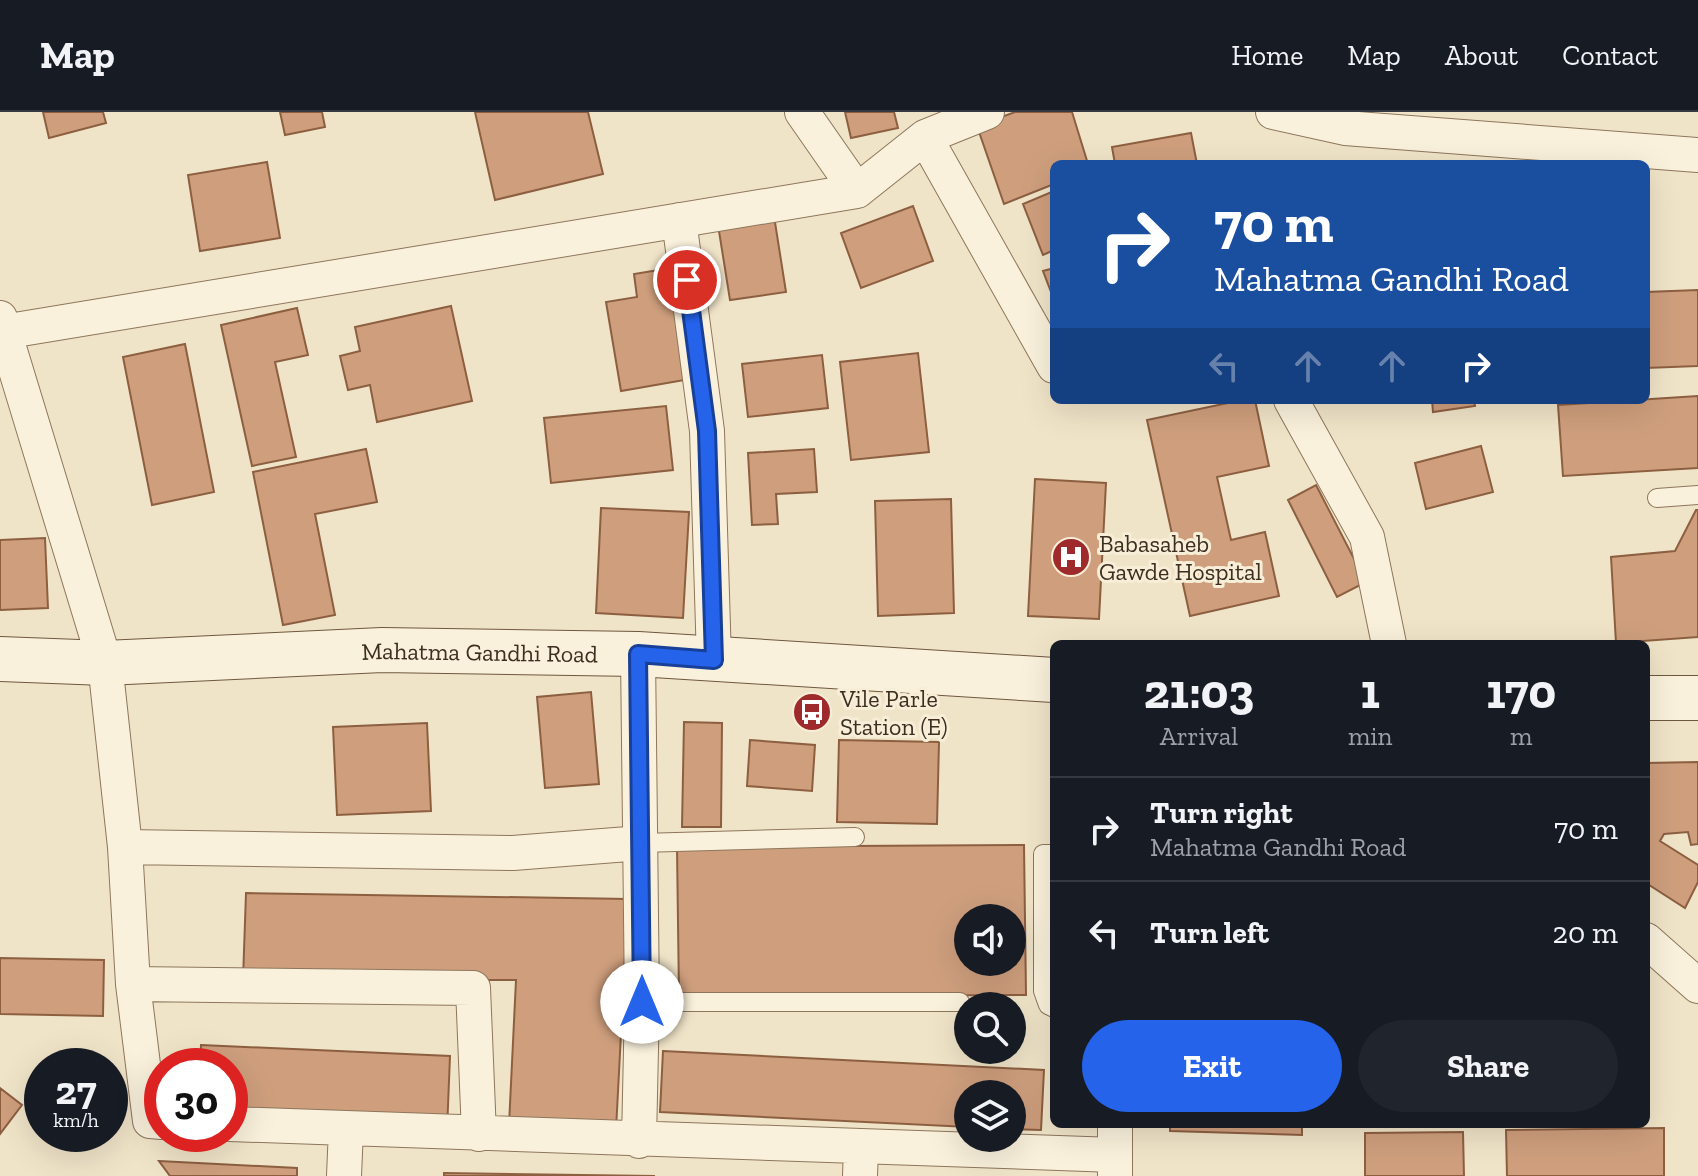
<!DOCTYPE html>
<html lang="en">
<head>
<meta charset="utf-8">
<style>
	:root { --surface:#171b24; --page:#20242c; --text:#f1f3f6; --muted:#9ea1a6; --line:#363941; --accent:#2563eb }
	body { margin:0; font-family:"Zilla Slab",serif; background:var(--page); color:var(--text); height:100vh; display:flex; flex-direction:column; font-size:30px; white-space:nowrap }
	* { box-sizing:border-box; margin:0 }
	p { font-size:26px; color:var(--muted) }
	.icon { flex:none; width:44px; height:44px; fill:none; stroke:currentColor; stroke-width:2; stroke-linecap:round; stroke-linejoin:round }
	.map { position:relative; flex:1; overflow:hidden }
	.drawer { position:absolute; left:1050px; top:528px; width:600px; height:488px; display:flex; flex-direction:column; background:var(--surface); border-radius:12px; box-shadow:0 8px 32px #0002 }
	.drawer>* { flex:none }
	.banner { position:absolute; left:1050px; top:48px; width:600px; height:244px; border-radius:12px; box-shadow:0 8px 32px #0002; background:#1a4fa0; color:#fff; overflow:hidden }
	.controls { position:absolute; left:954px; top:792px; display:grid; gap:16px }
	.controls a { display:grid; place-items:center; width:72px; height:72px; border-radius:50%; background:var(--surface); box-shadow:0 8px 32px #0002; font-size:40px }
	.speed { position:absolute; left:24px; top:936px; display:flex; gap:16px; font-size:40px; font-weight:700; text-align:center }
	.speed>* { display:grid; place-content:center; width:104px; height:104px; border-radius:50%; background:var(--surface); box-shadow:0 8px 32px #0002; line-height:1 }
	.speed small { font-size:20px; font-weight:400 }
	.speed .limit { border:12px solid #d22; background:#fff; color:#111 }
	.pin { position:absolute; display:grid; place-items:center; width:68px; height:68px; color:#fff; margin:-34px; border:4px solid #fff; border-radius:50%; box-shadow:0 2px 8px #0007 }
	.me { position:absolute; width:88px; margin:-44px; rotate:0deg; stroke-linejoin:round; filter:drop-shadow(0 0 6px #0008) }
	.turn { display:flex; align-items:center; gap:28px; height:168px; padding:0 32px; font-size:36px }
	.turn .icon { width:104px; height:104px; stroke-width:2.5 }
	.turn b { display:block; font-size:56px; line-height:68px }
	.lanes { display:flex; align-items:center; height:76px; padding:0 32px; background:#0003; justify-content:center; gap:40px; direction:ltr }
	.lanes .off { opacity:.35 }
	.eta { display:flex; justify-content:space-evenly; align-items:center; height:136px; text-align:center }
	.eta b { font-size:48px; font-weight:700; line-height:56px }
	.action { display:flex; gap:16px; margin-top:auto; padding:16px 32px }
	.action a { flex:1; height:92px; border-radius:48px; background:var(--accent); color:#fff; font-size:32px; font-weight:700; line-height:92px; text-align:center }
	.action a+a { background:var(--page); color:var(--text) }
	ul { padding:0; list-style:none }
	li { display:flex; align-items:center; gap:24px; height:104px; padding:0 32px; border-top:2px solid var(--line) }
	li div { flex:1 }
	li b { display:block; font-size:30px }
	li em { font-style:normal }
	header { display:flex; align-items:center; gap:48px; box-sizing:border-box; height:112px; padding:0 40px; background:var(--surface); border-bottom:2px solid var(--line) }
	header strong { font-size:38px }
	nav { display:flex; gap:44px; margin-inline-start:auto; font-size:28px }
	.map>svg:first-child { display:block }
	.building { fill:#cf9f7d; stroke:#8d5f41; stroke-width:2; fill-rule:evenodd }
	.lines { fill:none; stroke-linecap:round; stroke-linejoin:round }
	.lane-casing { stroke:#8d765c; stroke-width:20 }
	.street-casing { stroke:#8d765c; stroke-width:36 }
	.secondary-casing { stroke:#6f573f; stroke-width:46 }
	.lane { stroke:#faf1dc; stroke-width:18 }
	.street { stroke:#faf1dc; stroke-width:34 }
	.secondary { stroke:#faf1dc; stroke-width:44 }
	.route-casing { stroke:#184099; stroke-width:20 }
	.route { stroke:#2563eb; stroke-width:14 }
	.labels { text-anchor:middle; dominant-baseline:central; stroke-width:6; stroke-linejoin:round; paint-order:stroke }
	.poi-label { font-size:24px; fill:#3d2e20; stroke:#f7eed8; text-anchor:start }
	.street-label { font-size:24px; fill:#3d2e20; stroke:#f7eed8 }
</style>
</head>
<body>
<header>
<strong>Map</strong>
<nav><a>Home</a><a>Map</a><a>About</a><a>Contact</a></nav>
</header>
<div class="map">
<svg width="1698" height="1064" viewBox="0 0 1698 1064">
	<rect width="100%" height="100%" fill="#f0e4c8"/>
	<!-- building -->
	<path class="building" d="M43,0h60l3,11 -57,15z
		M280,0h42l3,15 -40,8z
		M475,0h113l15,62 -108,26z
		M845,0h49l4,16 -47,10z
		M1015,0h57l16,52h-34v20l-50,20 -27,-78z
		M1191,21l6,31h-82l-3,-17z
		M267,50l13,76 -80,13 -12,-76z
		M1054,79v59l-11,5 -20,-51z
		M913,94l20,55 -72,27 -20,-55z
		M774,104l12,76 -56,8 -12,-75z
		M677,155l19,111 -75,13 -15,-89 31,-5 -3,-23z
		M1054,156v32l-11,-29z
		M1698,178v76l-52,2v-76z
		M451,194l21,95 -95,21 -7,-37 -22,5 -8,-34 20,-5 -5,-24z
		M297,196l11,47 -33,7 21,95 -44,9 -31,-141z
		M185,232l29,148 -62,13 -29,-148z
		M918,241l11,99 -78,8 -11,-98z
		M822,243l6,53 -80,9 -6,-53z
		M1698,284v72l-135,8 -5,-71z
		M1242,288h13l14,66 -52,11 14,63 34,-8 14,64 -89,20 -43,-196z
		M1432,288h42l1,6 -42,6z
		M666,294l7,64 -122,13 -7,-65z
		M1481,334l12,46 -67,17 -11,-46z
		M366,337l11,53 -62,12 20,101 -52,10 -30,-153z
		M814,337l3,43 -41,2 2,30 -26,1 -4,-72z
		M1035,367l71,4 -7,136 -71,-3z
		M1316,373l50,97 -29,15 -49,-97z
		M951,387l3,114 -76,3 -3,-115z
		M601,396l88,4 -6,106 -87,-5z
		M1696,398h2v127l-82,6 -5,-86 64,-6z
		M45,426l3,70 -48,2v-70z
		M591,580l8,92 -54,4 -8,-91z
		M684,610l38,1 -1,104h-39z
		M427,611l4,88 -94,4 -4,-88z
		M750,628l65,5 -3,46 -65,-5z
		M839,628l100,2 -2,82 -100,-2z
		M1698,650v82l-7,1 -3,-13 -24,2 -4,7 38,24v17l-13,26 -39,-25v-120z
		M1024,733l2,150 -347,2 -2,-150zM968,806h44v44h-44z
		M246,781l382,6 -12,231 -107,-5 7,-145h-273z
		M0,846l104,2 -1,56 -103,-2z
		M201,933l249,11 -3,75 -217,-10v-55h-30z
		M663,939l381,19 -3,60 -29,-1v-35h-44v33l-308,-15z
		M0,976l22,17 -22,29z
		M1170,1012h132v11l-132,-4z
		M1664,1016v48h-157l-1,-46z
		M1463,1020l1,44h-99v-43z
		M159,1049l138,7v8h-127z
		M444,1061l211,3h-211z"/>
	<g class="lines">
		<defs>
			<path id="lane" d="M1657,386l41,-3
				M641,731l214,-6
				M1054,742h-11v137l5,14 6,3
				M642,890h318"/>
			<path id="street" d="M802,0l55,79
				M1273,0l72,16 353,27
				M925,25l62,-25
				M679,108l28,211 7,229
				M0,206l105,345 20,184 8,137 17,137 12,1
				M3,220l854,-141 68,-54 129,229
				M1291,288l76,137 22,107
				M638,542l4,348 -3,139
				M125,735l388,6 128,-10
				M1646,828l52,46
				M133,872l340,4 6,146
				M230,1012l885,31
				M344,1064l2,-47
				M860,1064l1,-28
				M1115,1064v-52"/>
			<g id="secondary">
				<path id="s1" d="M0,547l105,4 277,-13 256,4 416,26"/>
				<path d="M1646,586h52"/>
			</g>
		</defs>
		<!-- lane casing -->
		<use href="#lane" class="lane-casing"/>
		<!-- street casing -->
		<use href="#street" class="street-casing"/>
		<!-- secondary casing -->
		<use href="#secondary" class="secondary-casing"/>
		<!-- lane -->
		<use href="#lane" class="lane"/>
		<!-- street -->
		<use href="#street" class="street"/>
		<!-- secondary -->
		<use href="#secondary" class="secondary"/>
	</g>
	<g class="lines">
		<defs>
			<path id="route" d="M642,890l-4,-348 76,6 -7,-229 -20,-151"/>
		</defs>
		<!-- route casing -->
		<use href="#route" class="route-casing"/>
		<!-- route -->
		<use href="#route" class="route"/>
	</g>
	<!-- icons -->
	<defs>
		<symbol id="hospital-disc" viewBox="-11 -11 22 22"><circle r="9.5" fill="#9e2a2b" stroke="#f7eed8"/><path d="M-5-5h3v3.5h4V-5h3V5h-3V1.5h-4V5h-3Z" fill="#fff"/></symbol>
		<symbol id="bus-disc" viewBox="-11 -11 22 22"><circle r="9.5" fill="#9e2a2b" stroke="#f7eed8"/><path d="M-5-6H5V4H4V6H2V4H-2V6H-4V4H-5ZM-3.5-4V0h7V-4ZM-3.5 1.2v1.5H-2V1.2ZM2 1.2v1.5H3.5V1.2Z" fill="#fff"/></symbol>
	</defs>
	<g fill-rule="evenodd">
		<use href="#hospital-disc" x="1049" y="423" width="44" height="44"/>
		<use href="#bus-disc" x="790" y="578" width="44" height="44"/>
	</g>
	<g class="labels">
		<!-- poi labels -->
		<g class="poi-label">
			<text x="1099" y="431">Babasaheb<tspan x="1099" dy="28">Gawde Hospital</tspan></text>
			<text x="840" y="586">Vile Parle<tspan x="840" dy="28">Station (E)</tspan></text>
		</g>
		<!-- street labels -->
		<g class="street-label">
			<text stroke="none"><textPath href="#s1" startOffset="480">Mahatma Gandhi Road</textPath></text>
		</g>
	</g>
</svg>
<div class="controls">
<a><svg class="icon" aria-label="sound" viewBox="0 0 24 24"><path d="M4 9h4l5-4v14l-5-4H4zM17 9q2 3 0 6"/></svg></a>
<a><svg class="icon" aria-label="search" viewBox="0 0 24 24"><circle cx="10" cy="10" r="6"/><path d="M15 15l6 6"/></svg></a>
<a><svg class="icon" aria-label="layers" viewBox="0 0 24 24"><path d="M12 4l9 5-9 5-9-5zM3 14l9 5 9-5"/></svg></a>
</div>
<div class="speed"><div>27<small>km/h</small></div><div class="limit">30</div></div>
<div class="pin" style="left:687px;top:168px;background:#d93025"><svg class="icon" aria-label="arrive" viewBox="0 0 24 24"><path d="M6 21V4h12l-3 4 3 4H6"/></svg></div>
<svg class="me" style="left:642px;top:890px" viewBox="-20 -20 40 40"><circle r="19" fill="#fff"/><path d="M0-13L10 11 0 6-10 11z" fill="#2563eb"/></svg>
<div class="banner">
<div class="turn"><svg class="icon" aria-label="right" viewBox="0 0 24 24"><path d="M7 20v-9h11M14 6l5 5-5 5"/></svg><div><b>70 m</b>Mahatma Gandhi Road</div></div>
<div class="lanes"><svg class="icon off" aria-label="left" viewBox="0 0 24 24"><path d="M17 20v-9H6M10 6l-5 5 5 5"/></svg><svg class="icon off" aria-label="ahead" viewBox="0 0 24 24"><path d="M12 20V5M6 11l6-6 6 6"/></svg><svg class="icon off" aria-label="ahead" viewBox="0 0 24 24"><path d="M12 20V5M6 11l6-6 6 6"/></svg><svg class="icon" aria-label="right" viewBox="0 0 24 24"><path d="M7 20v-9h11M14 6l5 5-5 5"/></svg></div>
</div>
<section class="drawer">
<div class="eta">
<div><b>21:03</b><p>Arrival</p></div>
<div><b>1</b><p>min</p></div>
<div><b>170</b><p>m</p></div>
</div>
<ul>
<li><svg class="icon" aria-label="right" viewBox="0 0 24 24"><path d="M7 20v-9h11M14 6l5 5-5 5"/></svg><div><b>Turn right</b><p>Mahatma Gandhi Road</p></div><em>70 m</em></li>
<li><svg class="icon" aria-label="left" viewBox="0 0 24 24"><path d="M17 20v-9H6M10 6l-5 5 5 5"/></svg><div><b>Turn left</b></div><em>20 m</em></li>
</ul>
<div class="action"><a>Exit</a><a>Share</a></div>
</section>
</div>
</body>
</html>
